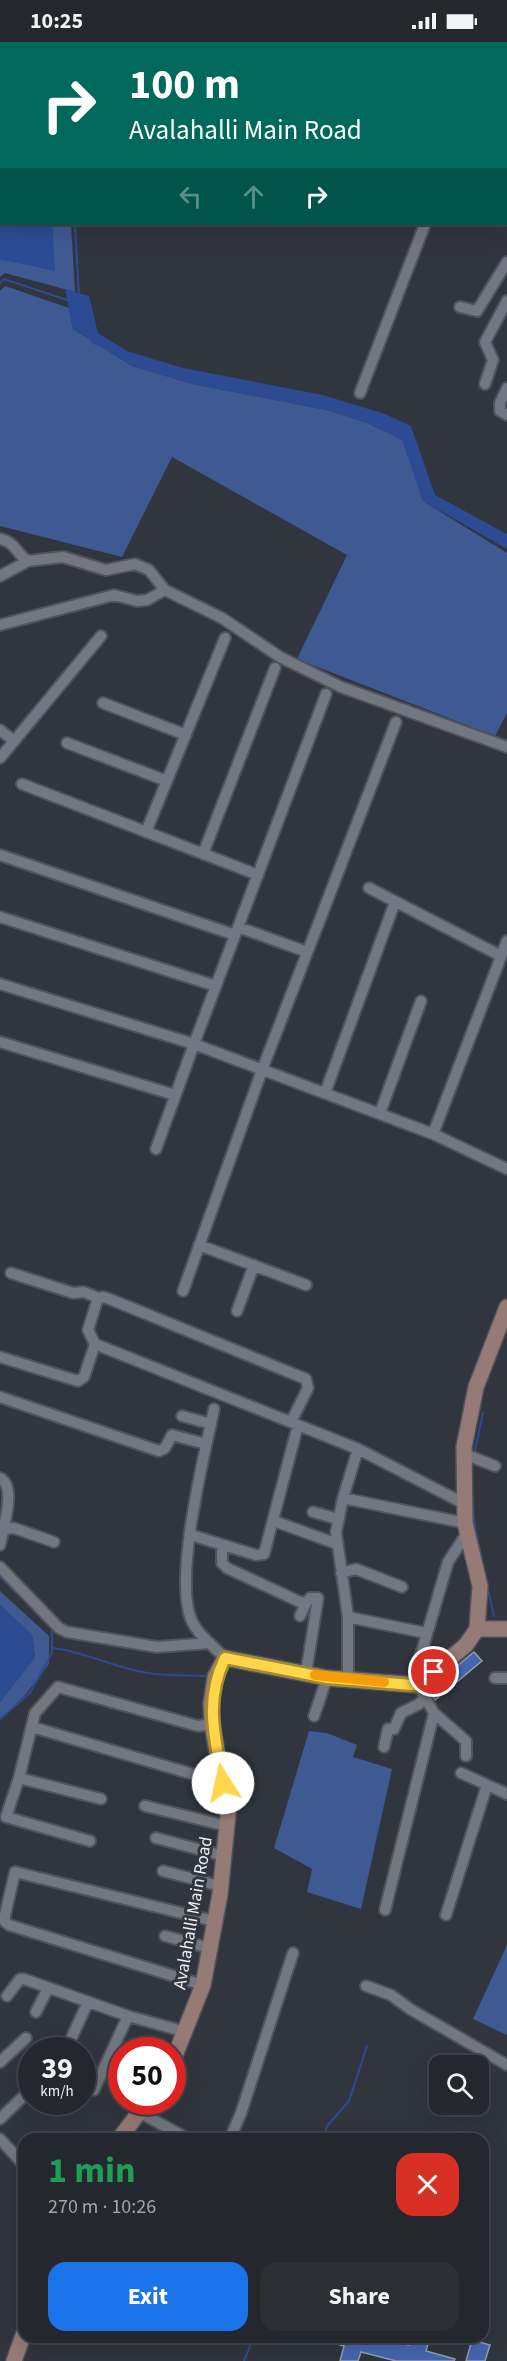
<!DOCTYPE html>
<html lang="en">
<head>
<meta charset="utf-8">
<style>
	:root { --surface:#24282e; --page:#2c3036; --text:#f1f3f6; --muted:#a3a6aa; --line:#41444a; --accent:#1a73e8 }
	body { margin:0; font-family:"Source Sans 3",sans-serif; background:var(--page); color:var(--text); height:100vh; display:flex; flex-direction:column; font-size:22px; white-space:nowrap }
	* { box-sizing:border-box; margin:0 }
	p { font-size:20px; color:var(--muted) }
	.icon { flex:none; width:33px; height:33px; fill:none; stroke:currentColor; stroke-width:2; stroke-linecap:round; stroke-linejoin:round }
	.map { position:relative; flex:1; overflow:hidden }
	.sheet { position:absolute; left:18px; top:2091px; width:471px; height:210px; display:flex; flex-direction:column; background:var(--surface); border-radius:18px; box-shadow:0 6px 24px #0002,0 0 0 2px var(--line) }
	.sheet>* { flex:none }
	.top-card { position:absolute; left:0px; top:0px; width:507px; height:183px; box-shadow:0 6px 24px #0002,0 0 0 2px var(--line); background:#00695c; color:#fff; overflow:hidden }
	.buttons { position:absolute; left:429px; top:2013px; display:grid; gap:12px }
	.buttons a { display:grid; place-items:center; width:60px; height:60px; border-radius:12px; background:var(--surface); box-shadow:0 6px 24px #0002,0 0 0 2px var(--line); font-size:30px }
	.speed { position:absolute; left:18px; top:1995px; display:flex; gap:12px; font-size:30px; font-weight:700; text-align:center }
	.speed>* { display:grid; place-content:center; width:78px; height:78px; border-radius:50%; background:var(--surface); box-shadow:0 6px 24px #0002,0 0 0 2px var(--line); line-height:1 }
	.speed small { font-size:15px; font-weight:400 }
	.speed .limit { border:9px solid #d22; background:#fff; color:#111 }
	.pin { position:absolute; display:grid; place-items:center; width:51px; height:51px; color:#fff; margin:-26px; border:3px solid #fff; border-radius:50%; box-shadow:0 2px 6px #0007 }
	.me { position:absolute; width:66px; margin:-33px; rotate:350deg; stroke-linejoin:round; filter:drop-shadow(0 0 4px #0008) }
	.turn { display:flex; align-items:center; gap:21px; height:126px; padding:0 30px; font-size:27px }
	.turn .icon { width:78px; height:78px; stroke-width:2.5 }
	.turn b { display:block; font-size:42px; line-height:51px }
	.lanes { display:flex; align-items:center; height:57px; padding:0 30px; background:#0003; justify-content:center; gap:30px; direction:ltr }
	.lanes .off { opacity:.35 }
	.round { display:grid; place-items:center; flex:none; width:63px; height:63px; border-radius:18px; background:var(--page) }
	.head { display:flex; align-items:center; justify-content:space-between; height:102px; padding:0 30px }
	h1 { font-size:36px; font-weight:700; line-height:45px; color:#1e9e55 }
	.button { display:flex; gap:12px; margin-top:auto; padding:12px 30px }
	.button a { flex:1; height:69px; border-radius:18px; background:var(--accent); color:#fff; font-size:24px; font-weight:700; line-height:69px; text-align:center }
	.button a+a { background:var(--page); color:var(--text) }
	.status { display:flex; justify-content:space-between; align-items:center; height:42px; padding:0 30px; background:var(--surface); direction:ltr }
	.status svg { height:16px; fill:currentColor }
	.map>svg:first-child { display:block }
	.green { fill:#3f5992 }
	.water { fill:#2c4b93 }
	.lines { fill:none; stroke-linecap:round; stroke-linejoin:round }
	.stream { stroke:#2c4b93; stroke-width:2 }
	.building { fill:#4466b1; stroke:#989da8; stroke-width:1.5 }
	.street-casing { stroke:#50535b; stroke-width:14 }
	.secondary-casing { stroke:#50535b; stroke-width:18 }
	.street { stroke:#727781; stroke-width:10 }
	.secondary { stroke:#967a76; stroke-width:15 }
	.route-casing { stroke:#a68a30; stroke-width:15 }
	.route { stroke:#ffd54a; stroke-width:10 }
	.slow { stroke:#f59e0b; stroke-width:10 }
	.labels { text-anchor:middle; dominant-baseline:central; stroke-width:6; stroke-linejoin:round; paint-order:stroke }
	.street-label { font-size:18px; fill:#eef1f6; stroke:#30353e }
</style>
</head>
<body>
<div class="status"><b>10:25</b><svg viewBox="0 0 49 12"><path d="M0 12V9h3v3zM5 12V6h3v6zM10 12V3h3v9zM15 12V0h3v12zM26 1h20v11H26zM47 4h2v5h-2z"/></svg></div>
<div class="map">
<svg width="507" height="2319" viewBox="0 0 507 2319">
	<rect width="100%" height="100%" fill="#30353e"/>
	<!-- green -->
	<path class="green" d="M80,0h275l-275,2z
		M52,182h19l4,68 -70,-19 -5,4v-18l54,11z
		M5,244l64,22 4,21 59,37 61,18 134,26 38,12 38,18 20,61 84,52v160l-12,23 -198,-77 50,-104 -175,-98 -50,100 -122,-31v-235z
		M0,1549l49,45v28l-23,30 -26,26v-18l35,-45 -3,-22 -32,-30z
		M309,1689l18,2 30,12 -4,12 39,12 -31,140 -54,-17 5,-23 -38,-21z
		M507,1903v90l-34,-16z"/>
	<!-- water -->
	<path class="water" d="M0,0h42l-40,2v180h50l3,47 -55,-12z
		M65,247l24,7 9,37 29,18 56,17 140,27 62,19 26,12 24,69 72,39v15l-84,-48 -21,-61 -37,-18 -38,-12 -134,-26 -61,-18 -59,-37z
		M0,1563l32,30 3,22 -35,45z"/>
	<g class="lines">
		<!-- stream -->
		<path class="stream" d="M67,0l1,2
			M75,182l4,72
			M0,241l4,-4 66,22
			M90,295l2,5 6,3
			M475,1408l8,-37
			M472,1451l2,28 11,55
			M0,1535l33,31
			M487,1543l7,31
			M53,1606c33,4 62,20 95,25 19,3 38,2 57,3
			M0,1677l30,-26 22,-40v-26
			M323,2097l4,-13 22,-25 18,-55
			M244,2319l10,-24"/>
	</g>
	<!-- building -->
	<path class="building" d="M474,1610l8,9 -47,39 -6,-11z
		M318,2295h59l32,8 2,-8h19l-4,14 29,8 -1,2h-58l-35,-9 -3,9h-18l4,-15 -26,-7z
		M472,2298l18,5 -5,16h-19z"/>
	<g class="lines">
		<defs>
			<path id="street" d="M506,100h1
				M506,150h1
				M506,171l1,1
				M460,265l17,4 30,-49
				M485,342l8,-24 -8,-18 22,-41
				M507,346l-7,15v8l7,4
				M360,351l65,-169
				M0,497c16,3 16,15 28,22
				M0,534l28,-15 35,-4 43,13 29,-6 14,6 16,20 57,28 58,39 61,30 166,60
				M0,583l114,-30 23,6 10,-1 18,-10
				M326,652l-132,350 239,90 74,35
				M103,661l83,32
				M0,688l14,11
				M67,701l100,38
				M0,716l101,-122
				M22,742l236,91
				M146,790l79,-194
				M203,812l72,-186
				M0,813l235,80
				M369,846l132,68
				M0,875l216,69
				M238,885l69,25
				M0,942l194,60 -38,105
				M0,1000l175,53
				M325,1051l70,-191
				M380,1071l41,-112
				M433,1092l74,-193
				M199,1203l107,40
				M11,1231l62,20 11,-1 14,6
				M183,1249l79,-221 134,-348
				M237,1269l17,-46
				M0,1315l78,24 6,-4 11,-33
				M0,1355l159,54 6,-3 7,-13 34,9
				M214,1367c-10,47 -40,168 -23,210 6,15 23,28 34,39
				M182,1374l29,8
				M291,1380l17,-34 -2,-9 -194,-79 -9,-3 -5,1 -10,32 7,14 263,105 107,55
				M464,1412l31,12
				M0,1436c17,8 3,51 0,67
				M343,1456l122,25
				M313,1470l25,7
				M274,1479l63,23
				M3,1487l11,-1 40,14
				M191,1493l65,20 8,-1 34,-129
				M222,1503v18l5,5 73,34 6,1 4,-5h8l-12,75
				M0,1525l59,61 8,4 90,15 53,-4
				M341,1531l15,-4 46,18
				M300,1574l6,-13
				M348,1575l78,16
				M348,1636v-61l-12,-85 7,-34 15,-49
				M495,1636h12
				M412,1643l36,-123 19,-29
				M434,1671l32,28v15
				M314,1674l13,-38
				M32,1685l191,56
				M384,1705l4,-18h6l7,-16 18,-9 6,-6
				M461,1731l46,21
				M19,1736l-13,39 84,24
				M101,1757l-82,-21 16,-65 23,-26 140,39 14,-2
				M145,1764l82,20
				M156,1796l68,18
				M163,1829l57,15
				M385,1868l49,-197 -16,-28
				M446,1873l41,-130
				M165,1894l44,12
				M203,1943l-194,-60 -4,-3v-7l10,-43 199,49
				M366,1944l25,9 19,14 97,56
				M7,1954l13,-17h4l104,37 58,16
				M36,1970l12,-24
				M66,2008l22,-48
				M0,2020l26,-24
				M94,2048l34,-74
				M139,2070l49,27
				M0,2077l32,-31
				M0,2097l24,26
				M230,2097l11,-26 52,-160"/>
			<path id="secondary" d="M477,1587h30
				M172,2021l31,-78 17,-91 8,-80 -16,-90 -1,-20 4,-27 10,-19 102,20 91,7 48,-40 11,-16 3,-43 -15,-63 -1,-76 12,-60 31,-80
				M119,2097l28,-37
				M14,2319l10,-28"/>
		</defs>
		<!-- street casing -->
		<use href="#street" class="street-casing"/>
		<!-- secondary casing -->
		<use href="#secondary" class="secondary-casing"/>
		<!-- street -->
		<use href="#street" class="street"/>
		<!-- secondary -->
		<use href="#secondary" class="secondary"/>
	</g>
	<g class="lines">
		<defs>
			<path id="route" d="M223,1741c-8,-46 -19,-82 2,-125l102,20 85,7h6l16,-13"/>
		</defs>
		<!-- route casing -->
		<use href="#route" class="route-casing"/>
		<!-- route -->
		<use href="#route" class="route"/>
		<!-- slow -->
		<path class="slow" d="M315,1633l69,7"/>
	</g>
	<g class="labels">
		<!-- street labels -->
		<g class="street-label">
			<text transform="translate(193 1871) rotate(-80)">Avalahalli Main Road</text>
		</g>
	</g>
</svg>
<div class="buttons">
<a><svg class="icon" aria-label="search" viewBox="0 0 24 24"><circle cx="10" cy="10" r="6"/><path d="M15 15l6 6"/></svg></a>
</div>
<div class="speed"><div>39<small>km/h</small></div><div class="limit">50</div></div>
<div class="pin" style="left:434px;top:1630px;background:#d93025"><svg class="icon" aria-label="arrive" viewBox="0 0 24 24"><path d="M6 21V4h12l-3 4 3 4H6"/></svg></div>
<svg class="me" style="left:223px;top:1741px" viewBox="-20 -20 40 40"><circle r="19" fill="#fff"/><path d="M0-13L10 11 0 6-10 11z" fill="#ffd54a"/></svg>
<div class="top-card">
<div class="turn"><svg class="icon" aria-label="right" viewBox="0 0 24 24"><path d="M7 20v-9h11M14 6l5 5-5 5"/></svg><div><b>100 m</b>Avalahalli Main Road</div></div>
<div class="lanes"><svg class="icon off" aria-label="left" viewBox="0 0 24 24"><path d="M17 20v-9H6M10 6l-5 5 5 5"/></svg><svg class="icon off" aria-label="ahead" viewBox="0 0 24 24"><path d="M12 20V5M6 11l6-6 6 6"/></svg><svg class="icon" aria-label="right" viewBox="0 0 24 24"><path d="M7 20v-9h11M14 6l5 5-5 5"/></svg></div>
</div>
<section class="sheet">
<div class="head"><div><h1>1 min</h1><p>270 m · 10:26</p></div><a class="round" style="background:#d93025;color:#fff"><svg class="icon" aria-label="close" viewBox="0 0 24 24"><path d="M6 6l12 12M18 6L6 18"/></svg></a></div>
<div class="button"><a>Exit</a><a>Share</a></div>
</section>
</div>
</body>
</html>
